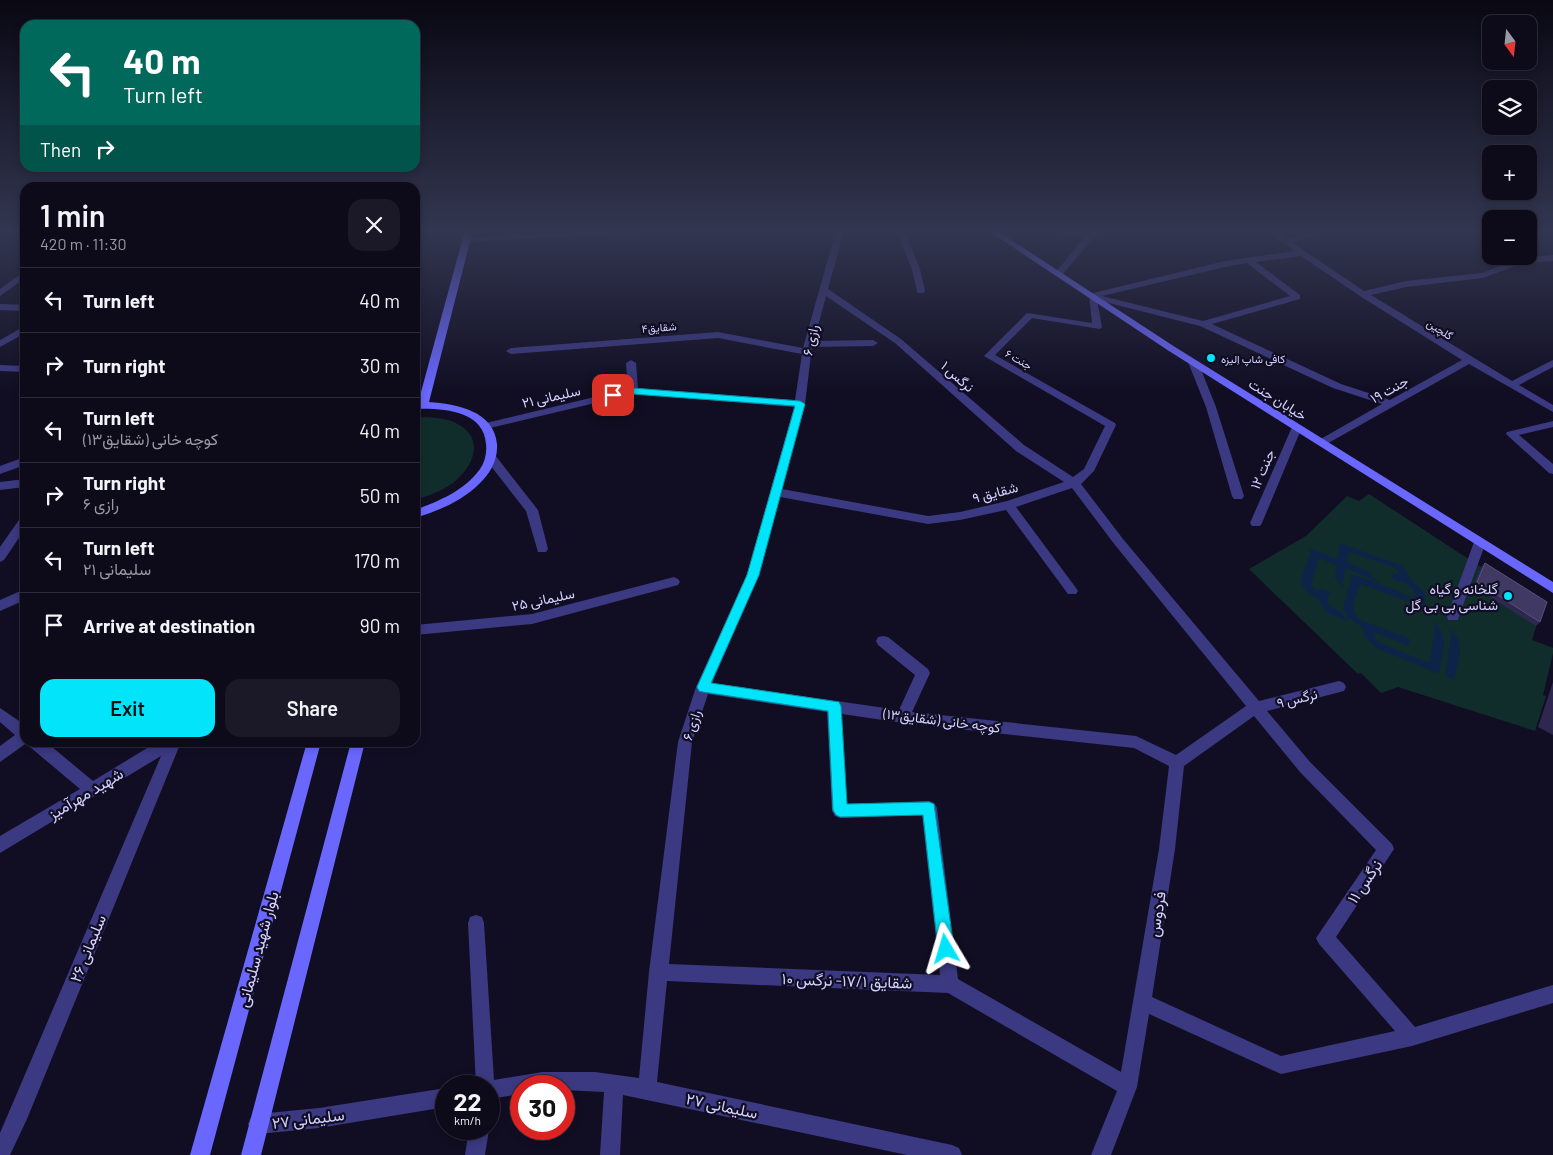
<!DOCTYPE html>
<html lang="en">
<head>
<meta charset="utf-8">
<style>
	:root { --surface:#0d0a1a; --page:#1b1827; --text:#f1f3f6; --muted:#9a9aa2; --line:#2d2b39; --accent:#01e4f9 }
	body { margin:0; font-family:Barlow,Vazirmatn,sans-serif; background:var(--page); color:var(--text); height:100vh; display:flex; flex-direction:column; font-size:19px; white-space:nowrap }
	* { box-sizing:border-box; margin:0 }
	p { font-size:16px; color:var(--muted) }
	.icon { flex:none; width:28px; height:28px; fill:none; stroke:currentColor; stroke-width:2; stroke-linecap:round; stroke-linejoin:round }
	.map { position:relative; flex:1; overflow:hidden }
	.drawer { position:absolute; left:20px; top:182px; width:400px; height:565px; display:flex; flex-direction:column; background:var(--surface); border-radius:15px; box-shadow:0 2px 8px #0003,0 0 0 1px var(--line) }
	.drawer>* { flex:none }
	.guide { position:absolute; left:20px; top:20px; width:400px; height:152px; border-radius:15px; box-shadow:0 2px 8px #0003,0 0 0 1px var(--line); background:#00695c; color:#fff; overflow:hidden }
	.needle { width:32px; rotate:165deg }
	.controls { position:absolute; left:1482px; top:15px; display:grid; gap:10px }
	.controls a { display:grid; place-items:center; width:55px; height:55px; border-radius:10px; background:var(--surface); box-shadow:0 2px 8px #0003,0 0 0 1px var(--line); font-size:25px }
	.speed { position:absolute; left:435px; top:1075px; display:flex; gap:10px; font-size:25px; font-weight:700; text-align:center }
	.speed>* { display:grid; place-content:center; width:65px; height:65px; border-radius:50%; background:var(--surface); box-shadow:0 2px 8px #0003,0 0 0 1px var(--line); line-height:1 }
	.speed small { font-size:12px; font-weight:400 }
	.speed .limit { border:8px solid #d22; background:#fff; color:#111 }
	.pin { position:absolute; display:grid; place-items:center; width:42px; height:42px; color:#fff; margin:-21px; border-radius:10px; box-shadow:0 2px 8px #0006 }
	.me { position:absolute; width:55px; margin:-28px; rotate:353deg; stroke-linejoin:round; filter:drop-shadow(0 0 4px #0008) }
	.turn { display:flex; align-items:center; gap:18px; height:105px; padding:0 20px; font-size:22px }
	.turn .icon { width:65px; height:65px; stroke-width:2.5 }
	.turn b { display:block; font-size:35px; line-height:42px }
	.then { display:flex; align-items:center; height:48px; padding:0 20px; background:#0003; gap:10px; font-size:19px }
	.round { display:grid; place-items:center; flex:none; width:52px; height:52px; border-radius:15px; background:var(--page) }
	.summary { display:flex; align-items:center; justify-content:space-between; height:85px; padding:0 20px }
	h1 { font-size:30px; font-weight:600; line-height:38px }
	.button { display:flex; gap:10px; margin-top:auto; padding:10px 20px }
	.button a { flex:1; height:58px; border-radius:15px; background:var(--accent); color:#111; font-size:20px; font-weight:600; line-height:58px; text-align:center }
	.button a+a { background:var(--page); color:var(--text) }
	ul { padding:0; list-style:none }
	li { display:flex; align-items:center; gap:15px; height:65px; padding:0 20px; border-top:1px solid var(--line) }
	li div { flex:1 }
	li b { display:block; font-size:19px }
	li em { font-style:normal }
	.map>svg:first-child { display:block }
	.green { fill:#112d2b }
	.water { fill:#0d2448 }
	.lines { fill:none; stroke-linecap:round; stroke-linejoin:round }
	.street { fill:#3b3981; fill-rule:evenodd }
	.secondary { fill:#6967fe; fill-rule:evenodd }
	.wall { fill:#2e2750 }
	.building { fill:#403963; stroke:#57517b }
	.route { fill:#01e4f9; stroke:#0194a2 }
	.poi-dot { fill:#01e4f9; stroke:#110e23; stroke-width:2 }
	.labels { text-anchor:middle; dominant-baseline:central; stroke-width:4.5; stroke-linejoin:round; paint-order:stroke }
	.far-street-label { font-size:11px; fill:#d4d0ff; stroke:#110e23 }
	.far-poi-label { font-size:11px; fill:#d4d0ff; stroke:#110e23; text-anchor:start }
	.street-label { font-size:14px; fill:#d4d0ff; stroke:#110e23 }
	.poi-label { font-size:14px; fill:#d4d0ff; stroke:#110e23; text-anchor:end }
	.near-street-label { font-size:16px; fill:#d4d0ff; stroke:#110e23 }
</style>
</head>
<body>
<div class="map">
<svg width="1553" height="1155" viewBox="0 0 1553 1155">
	<rect width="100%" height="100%" fill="#110e23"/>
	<!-- green -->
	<path class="green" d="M427,417c12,1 24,2 34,9 24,16 11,42 -8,57 -11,8 -25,13 -38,17v-82z
		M1369,494l173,113 -10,33 21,8v5l-10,42 3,1 -11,35 -137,-44 -17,6 -20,-20 -3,1 -109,-105 57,-33 41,-40 12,5z"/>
	<!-- water -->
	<path class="water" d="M1340,543l60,22c7,5 8,12 12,16 7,7 17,10 13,23l-2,1 -8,-8c0,-12 -13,-15 -23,-18v-6l8,2 -4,-6 -6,-3 -41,-14 -2,10 20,9 11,11 -32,-14 -4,15 2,5 -9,-10 1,-13 -17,-7 -8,27 7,7 2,-4 10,4c-5,15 0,12 10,20 3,2 5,7 9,10l-20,-8 -7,-7 -4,-8 -9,-5 -6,-7 -2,-7 10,-31 26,10z
		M1352,574c20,8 59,17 70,35l-13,-7 -49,-18c-4,12 -12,27 1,36l49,19 -1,7 -36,-14 2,6 5,5 49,20 6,-33 -2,-9c18,15 9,33 6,53l-63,-26 -11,-11 -3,-10 -14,-9 -5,-9z
		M1449,628c18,14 9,33 5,52l-9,-4 6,-41z"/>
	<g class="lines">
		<!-- street -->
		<path class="street" d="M617,230h49l-4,2 -196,10 -4,-2 4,-2z
			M836,230h8l-16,59 73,50 123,106 49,32 11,-8 21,-43 -121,-70 43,-43 65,10 -3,-29 136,-33 70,-10 -30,-21h9l14,9 28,-9h12l-35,13 71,48 42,-10 76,-8 40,-15 31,-3v6l-30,2 -40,15 -77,9 -35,8 141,86 41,-21v7l-34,18 34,20v7l-84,-48 -146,82 -5,-4 1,-2 63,-36 -49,-16 -133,-62 -103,-26 5,27 -2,2 -68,-11 -37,37 120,68 1,2 -22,46 -13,13 42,55 136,162 80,-20 5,2 2,4 -2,4 -77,20 43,51 82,82 2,5 -58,88 79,90 138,-42v18l-141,43 -131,28 -132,-60 -12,73 -26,68h-20l26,-64 -169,-98 -281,-12 -10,101 295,63 7,3 3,7h-55l-284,-60 -3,60h-20l4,-63 -40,-2v-4h-43v8l-32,5v-13h-13l-8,-163 2,-6 6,-2 6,2 2,6 10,157 48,-8h53l44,6 10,-106 29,-230 18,-55 51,-112 47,-168 -161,-13 -147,35 -5,-3 5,-3 142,-34 -2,-26 5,-3 5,3 2,25 157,12 7,-46 -84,-16 -207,16 -5,-3 5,-3 207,-16 85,16zM1301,256l59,40 102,64 -72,40 -49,-16 -129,-60 88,-25v-4l-44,-33zM1247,263l43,33 -87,25 -101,-25 123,-29zM826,296l69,47 121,108 48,31 -57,19 -47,11 -32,4 -146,-27 23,-85 7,-57 61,-1 5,-3 -5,-3 -59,1zM1072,488l43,57 131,161 -70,49 -40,-19 -224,-24 18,-39 -2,-4 -40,-32 -5,-1 -5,1 -2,4 2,4 37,30 -16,35 -187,-27 47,-108 21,-78 148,27 32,-4 46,-10 62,84h8l2,-3 -2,-3 -60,-81zM708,694l119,18 5,99 3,5 5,2 82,-3 18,160 -271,-11 23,-222zM842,714l61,9 231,25 35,18 -10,83 -38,223 -163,-93 -21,-171 -3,-5 -5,-2 -82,3zM1254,716l46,56 76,78 -60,88 3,6 76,87 -114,25 -129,-59 23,-148 9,-83z
			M896,230h8l16,39 5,22 -1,2h-6l-1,-2 -5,-22z
			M1043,230h20l26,3 8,-3h11l-15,8 -31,37 -3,1 -4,-3 29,-35 -37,-6z
			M1485,230h6v4z
			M25,271v7l-25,18v-7z
			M0,304l25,1v6l-25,-1z
			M25,326v7l-25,14v-7z
			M1193,359l5,3 18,45 28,89 -2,3h-8l-2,-3 -26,-89 -18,-45z
			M0,365l25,1v6l-25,-1z
			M1553,421v6l-34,8 34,29v10l-4,-1 -43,-39 1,-2z
			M1297,424l5,3 -40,96 -2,3h-8l-2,-3 42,-96z
			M491,454l4,1 43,55 10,39 -2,3h-8l-12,-41 -39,-50 -1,-3z
			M25,457v8l-25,9v-8z
			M25,479v8l-25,3v-8z
			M25,516v13l-21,31 -4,2v-15l21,-30z
			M1480,538l6,4 -27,74 -1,4h-10l-1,-4 27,-74z
			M674,577l4,2 2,3 -2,3 -146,39 -117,11v-10l117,-11z
			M25,589v11l-25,11v-11z
			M0,708l25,17v17h3l-28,20v-16l15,-11 -15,-13z
			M28,742h18l47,39 64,-39h24l-154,377 -17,36h-10v-22l161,-377 -161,97v-17l80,-47 -50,-42z
			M446,1088v19l-127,21 -61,6 -7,-3 -3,-7 3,-7 7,-3 61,-6z
			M469,1129h20l-4,26h-20z"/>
		<!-- secondary -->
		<path class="secondary" d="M465,230h8l-44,172c28,2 65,9 68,42 1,16 -7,30 -18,40 -17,17 -41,27 -64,34v-8c24,-9 49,-19 65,-41 5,-7 7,-16 6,-25 -2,-34 -45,-36 -71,-35v-6h3z
			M987,230h9l179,117 378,235v11l-384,-242z
			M307,742h14l-111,413h-20z
			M351,742h14l-104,413h-20z"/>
	</g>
	<!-- wall -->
	<path class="wall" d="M1485,563l55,59 -4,4 -63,-40 8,-19z
		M1553,682v53l-15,-8z"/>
	<!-- building -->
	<path class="building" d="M1485,563l62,39 -7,20 -63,-40z"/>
	<!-- sky -->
	<linearGradient id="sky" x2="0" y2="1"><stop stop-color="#090813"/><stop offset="0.59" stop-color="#323650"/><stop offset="1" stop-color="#323650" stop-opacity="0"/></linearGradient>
	<rect width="1553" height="392" fill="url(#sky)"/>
	<!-- route -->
	<path class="route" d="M632,388l168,13 5,3 -46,171 -48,108 128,19 2,4 6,98 82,-2 5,2 20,145 -3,6 -5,2 -6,-2 -2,-6 -15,-134 -83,2 -4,-2 -3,-5 -5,-99 -125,-19 -4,-1 -2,-4 50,-112 48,-169 -163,-12 -19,4 -4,-3 1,-2z"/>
	<!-- markers -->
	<g class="poi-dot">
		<circle cx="1211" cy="358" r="5"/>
		<circle cx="1508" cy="596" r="5"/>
	</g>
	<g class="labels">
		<!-- far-street labels -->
		<g class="far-street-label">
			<text transform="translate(659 327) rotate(-4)">شقایق۴</text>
			<text transform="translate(1440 329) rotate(32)">گلچین</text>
			<text transform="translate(1019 359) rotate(30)">جنت ۶</text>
		</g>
		<!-- far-poi labels -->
		<g class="far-poi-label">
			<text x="1221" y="358">کافی شاپ اِلیزه</text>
		</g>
		<!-- street labels -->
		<g class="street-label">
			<text transform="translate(810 340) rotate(-78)">رازی ۶</text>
			<text transform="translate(958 376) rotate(41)">نرگس ۱</text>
			<text transform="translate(1389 389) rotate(-29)">جنت ۱۹</text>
			<text transform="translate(551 396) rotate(-13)">سلیمانی ۲۱</text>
			<text transform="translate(1278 399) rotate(32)">خیابان جنت</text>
			<text transform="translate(1262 469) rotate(-67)">جنت ۱۲</text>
			<text transform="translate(995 492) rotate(-15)">شقایق ۹</text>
			<text transform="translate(543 599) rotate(-12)">سلیمانی ۲۵</text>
			<text transform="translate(1297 698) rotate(-14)">نرگس ۹</text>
			<text transform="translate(942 720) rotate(7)">کوچه خانی (شقایق۱۳)</text>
			<text transform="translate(691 725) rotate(-72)">رازی ۶</text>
		</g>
		<!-- poi labels -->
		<g class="poi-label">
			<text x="1498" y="588">گلخانه و گیاه<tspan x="1498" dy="16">شناسی بی بی گل</tspan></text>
		</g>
		<!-- near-street labels -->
		<g class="near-street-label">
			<text transform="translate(85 793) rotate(-31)">شهید مهرآمیز</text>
			<text transform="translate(1364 881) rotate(-56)">نرگس ۱۱</text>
			<text transform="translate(1156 914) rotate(-81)">فردوس</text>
			<text transform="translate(87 948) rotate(-68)">سلیمانی ۲۶</text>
			<text transform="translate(257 949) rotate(-75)">بلوار شهید سلیمانی</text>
			<text transform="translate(847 980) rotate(2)">شقایق ۱۷/۱- نرگس ۱۰</text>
			<text transform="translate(722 1105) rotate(12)">سلیمانی ۲۷</text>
			<text transform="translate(308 1118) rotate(-7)">سلیمانی ۲۷</text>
		</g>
	</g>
</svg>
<div class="controls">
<a><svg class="needle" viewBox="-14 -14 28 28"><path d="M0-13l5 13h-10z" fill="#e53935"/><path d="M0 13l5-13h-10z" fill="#9a9aa2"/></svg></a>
<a><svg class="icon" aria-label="layers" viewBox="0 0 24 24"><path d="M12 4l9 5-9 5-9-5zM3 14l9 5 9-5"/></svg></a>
<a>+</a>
<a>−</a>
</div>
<div class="speed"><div>22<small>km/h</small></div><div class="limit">30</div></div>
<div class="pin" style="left:613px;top:395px;background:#d93025"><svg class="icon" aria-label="arrive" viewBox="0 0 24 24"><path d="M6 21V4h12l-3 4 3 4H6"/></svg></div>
<svg class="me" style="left:946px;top:949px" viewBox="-20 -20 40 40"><path d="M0-17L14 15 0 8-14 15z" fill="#01e4f9" stroke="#fff" stroke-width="4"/></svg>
<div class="guide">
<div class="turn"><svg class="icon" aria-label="left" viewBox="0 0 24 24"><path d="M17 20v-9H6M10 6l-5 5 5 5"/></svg><div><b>40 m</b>Turn left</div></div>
<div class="then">Then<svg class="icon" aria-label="right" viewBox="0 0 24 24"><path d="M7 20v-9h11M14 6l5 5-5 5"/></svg></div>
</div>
<section class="drawer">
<div class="summary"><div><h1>1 min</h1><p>420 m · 11:30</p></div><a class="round"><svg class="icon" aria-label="close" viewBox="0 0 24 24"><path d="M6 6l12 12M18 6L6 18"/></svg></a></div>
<ul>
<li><svg class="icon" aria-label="left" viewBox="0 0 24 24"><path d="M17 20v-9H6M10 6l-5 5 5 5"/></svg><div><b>Turn left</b></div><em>40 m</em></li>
<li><svg class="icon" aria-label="right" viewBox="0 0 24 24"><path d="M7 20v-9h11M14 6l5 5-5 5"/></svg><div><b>Turn right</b></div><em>30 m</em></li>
<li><svg class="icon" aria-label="left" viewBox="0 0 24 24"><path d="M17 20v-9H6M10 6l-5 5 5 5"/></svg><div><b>Turn left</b><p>کوچه خانی (شقایق۱۳)</p></div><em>40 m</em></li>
<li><svg class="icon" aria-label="right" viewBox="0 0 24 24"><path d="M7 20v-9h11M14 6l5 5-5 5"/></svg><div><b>Turn right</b><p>رازی ۶</p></div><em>50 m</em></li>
<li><svg class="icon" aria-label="left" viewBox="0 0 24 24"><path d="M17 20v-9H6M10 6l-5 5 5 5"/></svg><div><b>Turn left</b><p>سلیمانی ۲۱</p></div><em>170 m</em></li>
<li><svg class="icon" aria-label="arrive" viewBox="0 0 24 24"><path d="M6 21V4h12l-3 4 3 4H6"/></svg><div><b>Arrive at destination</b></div><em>90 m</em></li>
</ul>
<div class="button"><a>Exit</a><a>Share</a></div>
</section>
</div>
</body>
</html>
